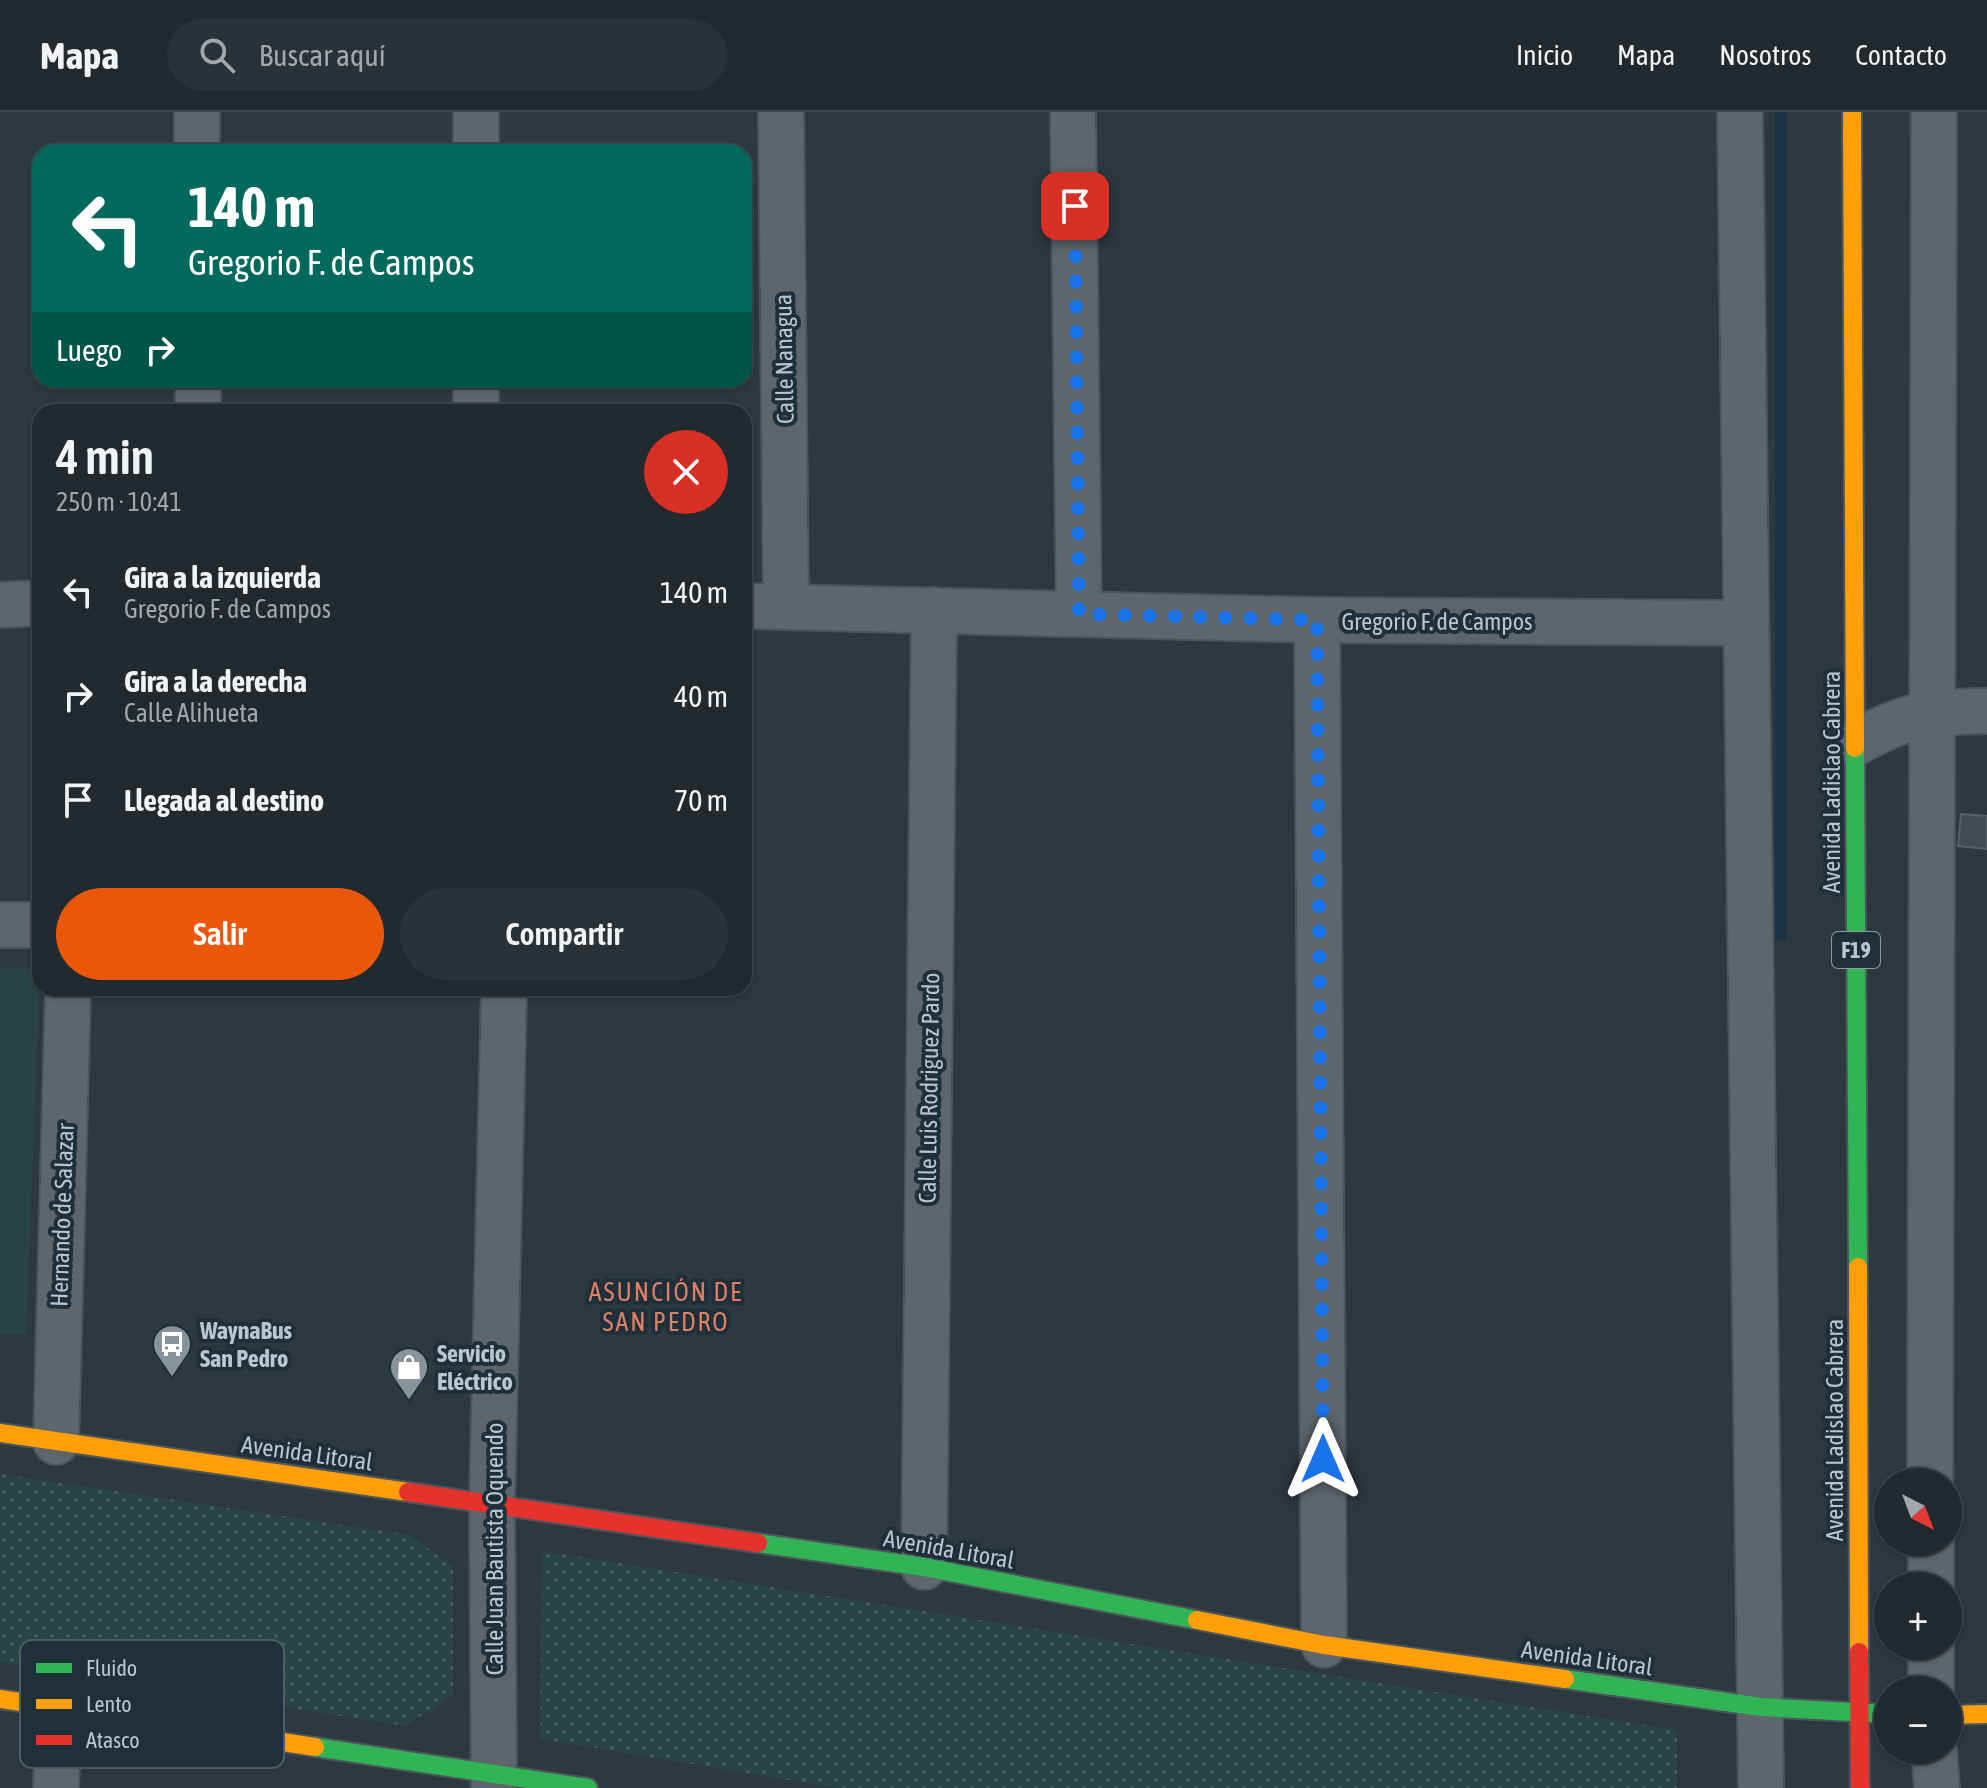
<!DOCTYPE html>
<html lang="es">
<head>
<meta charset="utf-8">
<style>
	:root { --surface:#222a2f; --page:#2a3237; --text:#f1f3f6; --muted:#a2a7aa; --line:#3f464b; --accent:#ea580c }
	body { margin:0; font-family:"Asap Condensed",sans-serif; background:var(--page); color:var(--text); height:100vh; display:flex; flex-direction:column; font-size:30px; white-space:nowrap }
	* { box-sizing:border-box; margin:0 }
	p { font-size:26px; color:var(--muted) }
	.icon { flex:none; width:44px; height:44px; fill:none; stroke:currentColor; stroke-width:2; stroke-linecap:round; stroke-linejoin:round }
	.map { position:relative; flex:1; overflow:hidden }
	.drawer { position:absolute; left:32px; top:292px; width:720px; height:592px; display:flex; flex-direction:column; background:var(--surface); border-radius:24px; box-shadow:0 2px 6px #0004,0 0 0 2px var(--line) }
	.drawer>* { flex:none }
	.banner { position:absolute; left:32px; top:32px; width:720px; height:244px; border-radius:24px; box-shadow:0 2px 6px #0004,0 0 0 2px var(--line); background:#00695c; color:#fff; overflow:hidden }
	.needle { width:52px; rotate:138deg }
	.fabs { position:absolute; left:1874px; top:1356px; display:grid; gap:16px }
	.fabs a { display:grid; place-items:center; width:88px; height:88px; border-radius:50%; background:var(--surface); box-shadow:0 2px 6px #0004,0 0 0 2px var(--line); font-size:40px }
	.pin { position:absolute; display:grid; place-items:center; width:68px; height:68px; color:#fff; margin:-34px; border-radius:16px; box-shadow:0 4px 12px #0006 }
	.me { position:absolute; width:88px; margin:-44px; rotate:0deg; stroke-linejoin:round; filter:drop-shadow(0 0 6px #0008) }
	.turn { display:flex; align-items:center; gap:28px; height:168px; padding:0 24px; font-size:36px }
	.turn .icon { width:104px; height:104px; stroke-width:2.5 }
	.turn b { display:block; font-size:56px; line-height:68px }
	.then { display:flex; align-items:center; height:76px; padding:0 24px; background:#0003; gap:16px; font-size:30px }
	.round { display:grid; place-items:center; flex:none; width:84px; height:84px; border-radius:42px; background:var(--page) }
	.headline { display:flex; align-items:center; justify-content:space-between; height:136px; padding:0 24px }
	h1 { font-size:48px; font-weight:600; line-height:60px }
	.button { display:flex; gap:16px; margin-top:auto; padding:16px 24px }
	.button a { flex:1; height:92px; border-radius:48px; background:var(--accent); color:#fff; font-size:32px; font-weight:600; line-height:92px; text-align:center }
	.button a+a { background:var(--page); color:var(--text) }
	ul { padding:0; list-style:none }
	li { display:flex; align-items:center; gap:24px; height:104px; padding:0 24px }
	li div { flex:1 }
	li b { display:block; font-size:30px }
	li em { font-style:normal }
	header { display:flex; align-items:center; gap:48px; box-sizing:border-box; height:112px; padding:0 40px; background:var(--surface); border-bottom:2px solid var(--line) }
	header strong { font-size:38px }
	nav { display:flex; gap:44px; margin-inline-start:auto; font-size:28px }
	.search { width:560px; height:72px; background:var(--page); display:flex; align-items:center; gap:20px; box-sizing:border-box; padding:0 28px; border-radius:44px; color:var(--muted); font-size:30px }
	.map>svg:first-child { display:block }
	.grass { fill:url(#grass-dots) }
	.pitch { fill:#294543 }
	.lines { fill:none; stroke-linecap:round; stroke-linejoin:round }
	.stream { stroke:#1a3444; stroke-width:12 }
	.building { fill:#424c52; stroke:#566066; stroke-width:2 }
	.street-casing { stroke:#4c555b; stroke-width:48 }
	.fast-casing { stroke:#4c555b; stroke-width:22 }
	.slow-casing { stroke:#4c555b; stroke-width:22 }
	.jam-casing { stroke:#4c555b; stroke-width:22 }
	.street { stroke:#5e666c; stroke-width:44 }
	.fast { stroke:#30b455; stroke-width:18 }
	.slow { stroke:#ff9f0a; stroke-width:18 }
	.jam { stroke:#e5322d; stroke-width:18 }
	.route { stroke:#1a73e8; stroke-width:14; stroke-dasharray:0 25.2 }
	.labels { text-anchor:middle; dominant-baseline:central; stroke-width:8; stroke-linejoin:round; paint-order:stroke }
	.shield { fill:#1f303b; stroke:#8b99a2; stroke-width:2 }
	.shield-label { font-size:22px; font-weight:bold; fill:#b9c6ce }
	.street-label { font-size:24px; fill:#b9c6ce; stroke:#1f303b }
	.poi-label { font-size:24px; font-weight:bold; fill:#b9c6ce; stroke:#1f303b; text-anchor:start }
	.neighbourhood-label { font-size:26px; letter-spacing:2px; fill:#dc8066; stroke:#1f303b }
	.key { fill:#1f303b; stroke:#4d5d67; stroke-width:2 }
	.key-label { font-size:22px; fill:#b9c6ce }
</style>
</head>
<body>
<header>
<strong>Mapa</strong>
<div class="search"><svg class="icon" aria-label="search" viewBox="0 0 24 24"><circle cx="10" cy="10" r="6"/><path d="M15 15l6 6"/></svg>Buscar aquí</div>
<nav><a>Inicio</a><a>Mapa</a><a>Nosotros</a><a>Contacto</a></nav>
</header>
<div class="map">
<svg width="1987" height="1676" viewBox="0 0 1987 1676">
	<defs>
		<pattern id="grass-dots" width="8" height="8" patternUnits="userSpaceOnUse" patternTransform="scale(2)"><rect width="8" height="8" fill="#294543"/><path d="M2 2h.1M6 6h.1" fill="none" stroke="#465e5d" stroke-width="1.8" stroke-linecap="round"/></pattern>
	</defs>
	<rect width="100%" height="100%" fill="#2d383f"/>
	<!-- grass -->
	<path class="grass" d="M0,1362l410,61 43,32v129l-48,30 -405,-64z
		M542,1439l1135,179v58h-839l-298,-49z"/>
	<!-- pitch -->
	<path class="pitch" d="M0,855l40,2 -14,366 -26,-1z"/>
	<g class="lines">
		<!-- stream -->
		<path class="stream" d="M1781,823v-823"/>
	</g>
	<!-- building -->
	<path class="building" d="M1961,702l26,2v33l-29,-3z"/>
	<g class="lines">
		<defs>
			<path id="street" d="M197,0v40
				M781,0l5,495
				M1073,0l6,502
				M1740,0l21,1676
				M476,40v-40
				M198,268v32
				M476,300v-32
				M0,493l40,-2
				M744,494l573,14 429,3
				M1317,508l7,1025
				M1855,631c52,-29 73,-31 132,-32
				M0,813h40
				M56,1330l12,-454
				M1930,1370l4,-1370
				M1931,1430v44
				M924,1455l10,-957
				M1931,1534v44
				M1934,1638l3,38
				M56,1676l3,-80
				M494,1676l-2,-285 12,-515"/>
			<path id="fast" d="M1855,636l3,519
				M758,1431l166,24 273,53
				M1565,1567l196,28 127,7
				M315,1635l273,41"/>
			<path id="slow" d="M1852,0l3,636
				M1858,1155l1,385
				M0,1321l408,59
				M1197,1508l127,25 241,34
				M0,1587l315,48
				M1948,1603l39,-1"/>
			<path id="jam" d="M408,1380l350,51
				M1859,1540l1,136"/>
		</defs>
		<!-- street casing -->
		<use href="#street" class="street-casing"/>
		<!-- fast casing -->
		<use href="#fast" class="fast-casing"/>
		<!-- slow casing -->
		<use href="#slow" class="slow-casing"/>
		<!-- jam casing -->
		<use href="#jam" class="jam-casing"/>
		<!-- street -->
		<use href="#street" class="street"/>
		<!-- fast -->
		<use href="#fast" class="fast"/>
		<!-- slow -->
		<use href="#slow" class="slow"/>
		<!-- jam -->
		<use href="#jam" class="jam"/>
	</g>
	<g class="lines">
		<!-- route -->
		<path class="route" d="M1075,94l4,408 238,6 6,839"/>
	</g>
	<!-- icons -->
	<defs>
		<symbol id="bus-pin" viewBox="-11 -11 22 30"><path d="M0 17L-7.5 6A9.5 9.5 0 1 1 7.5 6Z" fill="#88949c" stroke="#1f303b"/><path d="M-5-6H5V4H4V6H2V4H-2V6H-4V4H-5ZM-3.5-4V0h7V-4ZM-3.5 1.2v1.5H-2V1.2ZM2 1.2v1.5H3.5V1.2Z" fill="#fff"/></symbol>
		<symbol id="shop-pin" viewBox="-11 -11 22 30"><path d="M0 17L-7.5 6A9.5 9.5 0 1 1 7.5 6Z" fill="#88949c" stroke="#1f303b"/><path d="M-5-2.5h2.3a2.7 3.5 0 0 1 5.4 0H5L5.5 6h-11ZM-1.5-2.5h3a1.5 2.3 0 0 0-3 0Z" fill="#fff"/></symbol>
	</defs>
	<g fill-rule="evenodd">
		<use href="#bus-pin" x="150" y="1210" width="44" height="60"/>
		<use href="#shop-pin" x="387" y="1233" width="44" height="60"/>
	</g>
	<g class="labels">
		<!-- shield labels -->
		<rect class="shield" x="1832" y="820" width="48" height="36" rx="6"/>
		<g class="shield-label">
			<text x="1856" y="838">F19</text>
		</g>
		<!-- street labels -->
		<g class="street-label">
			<text transform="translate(784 247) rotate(-91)">Calle Nanagua</text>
			<text x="1437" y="509">Gregorio F. de Campos</text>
			<text transform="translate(1831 670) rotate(-90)">Avenida Ladislao Cabrera</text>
			<text transform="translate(929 976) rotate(-89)">Calle Luis Rodriguez Pardo</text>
			<text transform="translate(62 1103) rotate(-88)">Hernando de Salazar</text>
			<text transform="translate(1834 1318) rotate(-90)">Avenida Ladislao Cabrera</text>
			<text transform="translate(307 1341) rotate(8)">Avenida Litoral</text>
			<text transform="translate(494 1437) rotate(-90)">Calle Juan Bautista Oquendo</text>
			<text transform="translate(949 1437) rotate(10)">Avenida Litoral</text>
			<text transform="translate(1587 1546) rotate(8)">Avenida Litoral</text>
		</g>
		<!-- poi labels -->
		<g class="poi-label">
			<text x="200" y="1218">WaynaBus<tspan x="200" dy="28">San Pedro</tspan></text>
			<text x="437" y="1241">Servicio<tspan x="437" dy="28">Eléctrico</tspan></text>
		</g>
		<!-- neighbourhood labels -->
		<g class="neighbourhood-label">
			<text x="666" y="1180">ASUNCIÓN DE<tspan x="666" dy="30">SAN PEDRO</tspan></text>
		</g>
	</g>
	<!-- legend -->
	<rect x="20" y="1528" width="264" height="128" rx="12" class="key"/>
	<rect x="36" y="1551" width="36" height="10" fill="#30b455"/>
	<rect x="36" y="1587" width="36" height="10" fill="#ff9f0a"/>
	<rect x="36" y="1623" width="36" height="10" fill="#e5322d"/>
	<g class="key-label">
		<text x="86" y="1564">Fluido</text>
		<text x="86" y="1600">Lento</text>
		<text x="86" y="1636">Atasco</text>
	</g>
</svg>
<div class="fabs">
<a><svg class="needle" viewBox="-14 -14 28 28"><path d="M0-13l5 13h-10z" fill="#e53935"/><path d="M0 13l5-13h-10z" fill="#a2a7aa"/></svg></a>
<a>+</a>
<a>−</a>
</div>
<div class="pin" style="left:1075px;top:94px;background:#d93025"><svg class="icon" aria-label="arrive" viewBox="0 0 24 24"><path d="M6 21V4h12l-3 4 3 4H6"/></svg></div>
<svg class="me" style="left:1323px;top:1347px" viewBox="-20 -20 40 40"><path d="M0-17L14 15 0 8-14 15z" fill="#1a73e8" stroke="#fff" stroke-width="4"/></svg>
<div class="banner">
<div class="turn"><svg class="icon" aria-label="left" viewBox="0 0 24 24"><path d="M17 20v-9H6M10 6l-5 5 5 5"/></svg><div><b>140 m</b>Gregorio F. de Campos</div></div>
<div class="then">Luego<svg class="icon" aria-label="right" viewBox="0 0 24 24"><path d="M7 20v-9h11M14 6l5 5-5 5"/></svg></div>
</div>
<section class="drawer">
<div class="headline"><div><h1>4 min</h1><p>250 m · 10:41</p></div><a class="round" style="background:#d93025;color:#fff"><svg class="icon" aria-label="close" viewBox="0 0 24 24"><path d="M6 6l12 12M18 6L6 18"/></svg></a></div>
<ul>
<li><svg class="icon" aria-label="left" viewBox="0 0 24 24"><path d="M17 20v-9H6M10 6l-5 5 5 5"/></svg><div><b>Gira a la izquierda</b><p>Gregorio F. de Campos</p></div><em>140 m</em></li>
<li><svg class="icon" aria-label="right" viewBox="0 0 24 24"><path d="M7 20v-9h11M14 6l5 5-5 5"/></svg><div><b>Gira a la derecha</b><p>Calle Alihueta</p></div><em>40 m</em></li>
<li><svg class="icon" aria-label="arrive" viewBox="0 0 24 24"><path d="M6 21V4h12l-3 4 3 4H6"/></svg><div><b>Llegada al destino</b></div><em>70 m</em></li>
</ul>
<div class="button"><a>Salir</a><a>Compartir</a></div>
</section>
</div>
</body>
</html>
